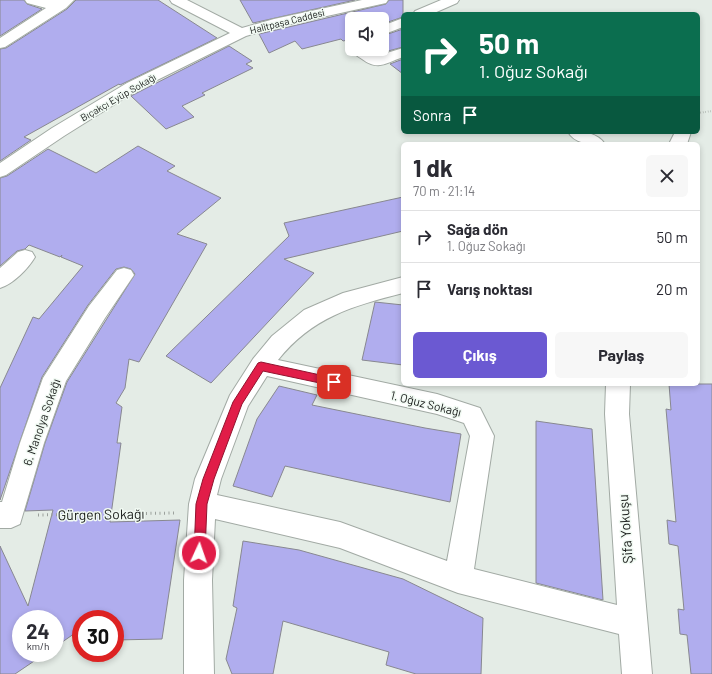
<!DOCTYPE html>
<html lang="tr">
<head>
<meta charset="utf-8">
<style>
	:root { --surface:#fff; --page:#f7f7f7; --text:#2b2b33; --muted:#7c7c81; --line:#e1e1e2; --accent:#6b59d2 }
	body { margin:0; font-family:Barlow,sans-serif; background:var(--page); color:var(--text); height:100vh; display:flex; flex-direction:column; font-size:15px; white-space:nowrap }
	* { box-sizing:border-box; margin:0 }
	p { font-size:13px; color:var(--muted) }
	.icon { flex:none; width:22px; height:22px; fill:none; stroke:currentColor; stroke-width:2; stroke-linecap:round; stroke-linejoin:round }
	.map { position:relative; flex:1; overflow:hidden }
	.side { position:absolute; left:401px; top:142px; width:299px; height:244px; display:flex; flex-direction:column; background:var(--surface); border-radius:6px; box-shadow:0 2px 6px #0003 }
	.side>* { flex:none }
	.hud { position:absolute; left:401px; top:12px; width:299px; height:122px; border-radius:6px; box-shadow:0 2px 6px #0003; background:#0b6e4f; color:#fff; overflow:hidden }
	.fabs { position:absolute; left:345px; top:12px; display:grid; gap:8px }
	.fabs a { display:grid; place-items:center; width:44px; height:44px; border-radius:6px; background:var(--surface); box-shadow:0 2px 6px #0003; font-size:20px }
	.speed { position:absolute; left:12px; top:610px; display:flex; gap:8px; font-size:20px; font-weight:700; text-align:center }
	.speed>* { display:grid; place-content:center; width:52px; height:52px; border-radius:50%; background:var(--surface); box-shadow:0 2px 6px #0003; line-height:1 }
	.speed small { font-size:10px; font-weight:400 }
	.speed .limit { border:6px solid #d22; background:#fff; color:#111 }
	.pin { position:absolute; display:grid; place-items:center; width:34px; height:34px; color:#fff; margin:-17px; border-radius:8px; box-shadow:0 2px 6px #0006 }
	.me { position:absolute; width:44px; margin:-22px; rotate:3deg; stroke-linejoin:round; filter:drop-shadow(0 0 3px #0008) }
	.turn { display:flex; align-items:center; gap:14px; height:84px; padding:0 12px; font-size:18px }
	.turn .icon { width:52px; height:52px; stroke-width:2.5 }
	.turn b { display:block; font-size:28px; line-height:34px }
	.then { display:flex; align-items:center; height:38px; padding:0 12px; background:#0003; gap:8px; font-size:15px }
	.round { display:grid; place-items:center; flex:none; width:42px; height:42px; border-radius:6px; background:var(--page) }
	.head { display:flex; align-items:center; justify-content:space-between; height:68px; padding:0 12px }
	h1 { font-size:24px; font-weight:700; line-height:30px }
	.cta { display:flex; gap:8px; margin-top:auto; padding:8px 12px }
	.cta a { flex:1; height:46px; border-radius:6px; background:var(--accent); color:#fff; font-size:16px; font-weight:700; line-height:46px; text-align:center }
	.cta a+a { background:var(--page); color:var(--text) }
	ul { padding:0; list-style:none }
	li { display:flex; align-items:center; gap:12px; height:52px; padding:0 12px; border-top:1px solid var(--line) }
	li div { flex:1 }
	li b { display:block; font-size:15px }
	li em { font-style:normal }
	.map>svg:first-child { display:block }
	.building { fill:#b0adee; stroke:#888890 }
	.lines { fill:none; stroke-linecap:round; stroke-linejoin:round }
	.minor-casing { stroke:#a2aaa4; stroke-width:2 }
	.path-far1 { stroke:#9ba19c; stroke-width:2; stroke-dasharray:0.5 2; stroke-linecap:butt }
	.path { stroke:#9ba19c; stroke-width:3; stroke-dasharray:1 3.5; stroke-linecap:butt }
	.minor { fill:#fff; fill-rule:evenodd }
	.route { fill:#e11d48; stroke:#92132f }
	.labels { text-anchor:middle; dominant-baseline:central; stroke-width:3; stroke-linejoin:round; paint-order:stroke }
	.far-street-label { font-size:10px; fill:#191c1a; stroke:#f1faf3 }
	.street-label { font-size:12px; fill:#191c1a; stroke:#f1faf3 }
	.near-street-label { font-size:14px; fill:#191c1a; stroke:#f1faf3 }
</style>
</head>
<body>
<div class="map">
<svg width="712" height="674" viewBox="0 0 712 674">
	<rect width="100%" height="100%" fill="#e4ece6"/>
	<!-- building -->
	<path class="building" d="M0,0h24l3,4 15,5 -42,27z
		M76,0h82l59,38 -97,47 -1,-1 -95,53 7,3 -31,21v-112l6,-1 61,-39z
		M240,0h115l-102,23z
		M389,0h14v17l-21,7v-5h-30v20l-9,2 -2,-2 -39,10 -7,-8 -26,12 -10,-19 127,-30z
		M403,29v18l-26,7 -7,-5h12v-13z
		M229,46l23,15 -6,3 7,4 -51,25 3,2 -23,11 12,11 -28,12 -35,-33z
		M403,59v15l-13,-10z
		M138,146l37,20 -8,5 54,27 -44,36 30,10 -68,118 -10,-3 -4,29 -9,15 6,4 -5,36h4l-11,79 70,-2 -18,119 -47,1v-21h-34v10l-26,18v-28h-34v34h25l-31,21h-15v-128l28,60 25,-96 -28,1 20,-68 22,-61 68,-108 -4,-5 -7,-2 -8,2 -28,36 -46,72 -42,123v-112l33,-71 6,2 44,-53 -22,-9 1,-2 -2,2 -31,-12 -4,4 -8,2 -17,15v-88l7,-2 41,-27 48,24z
		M403,197v34l-119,28 30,14 -103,110 -45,-27 123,-120 -5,-13z
		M375,302l28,3v60l-41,-5z
		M669,384h43v290h-21l-4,-39 -7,-1 -2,-25 6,1 -6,-64 -9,-2 -2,-24 9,2 -10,-113 5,1z
		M279,386l38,9 -5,10 113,23 36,6 -11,68 -165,-36 -13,31 -39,-11 24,-67z
		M536,421l56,8 11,171 -67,-17z
		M243,541l56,9 104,29 80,39 -2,56h-65l-30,-9 3,-13 -106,-31 -10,53h-41l-6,-15 11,-51 -4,-2z"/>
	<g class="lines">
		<defs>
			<path id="minor" d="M25,0h49l-8,8 -61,39 -5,1v-10l46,-30 -19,-5z
				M170,0h17l55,28 32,-9 88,-19h26l-2,3 -109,24 -31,9 -107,53 -75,47 -58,39 -6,2v-14l52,-35 75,-45 103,-50 -58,-30z
				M441,0h18l-2,3 -25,11h-19l2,-3z
				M403,18v9l-21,8v-9z
				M352,46v3h15l10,7 26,-8v9c-17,6 -25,14 -41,2 -5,-3 -9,-6 -12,-10z
				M568,132c13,0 28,-1 37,12 -14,0 -29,1 -37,-12z
				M675,132h16l-4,12h-18z
				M25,250l7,2 3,5c-7,12 -22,27 -35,31v-20l18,-16z
				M124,268l7,2 3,5 -29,43 -39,63 -22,62 -24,81 -9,4h-11v-26h2l18,-59 23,-65 46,-72 28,-36z
				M403,277v16c-50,13 -91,24 -125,67l159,34 43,14 14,28 -20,133 143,36 -12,-191 1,-30h24l-1,30 23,260h-30l-3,-40 -161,-41 -118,-45 -125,-29 -3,61 2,94h-30v-94l5,-76 6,-25 35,-84 23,-36 19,-23 32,-26 39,-17zM267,376l170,38 27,9 6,13 -23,125 -107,-39 -123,-27 4,-16 27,-73z"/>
		</defs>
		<!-- minor casing -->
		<use href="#minor" class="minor-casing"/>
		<!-- path-far1 -->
		<path class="path-far1" d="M698,113l14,-2"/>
		<!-- path -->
		<path class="path" d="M38,515l137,-2"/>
		<!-- minor -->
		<use href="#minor" class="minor"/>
	</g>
	<!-- route -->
	<path class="route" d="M261,362l73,16 4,1 1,3 -1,3 -4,1 -71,-15 -21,33 -28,75 -7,25 -2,49 -2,4 -4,1 -4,-1 -1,-4 2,-49 7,-25 30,-77 25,-39z"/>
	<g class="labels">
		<!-- far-street labels -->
		<g class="far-street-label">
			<text transform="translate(287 21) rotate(-14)">Halitpaşa Caddesi</text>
			<text transform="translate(118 97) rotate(-30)">Bıçakçı Eyüp Sokağı</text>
		</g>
		<!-- street labels -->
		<g class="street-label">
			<text transform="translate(426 403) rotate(14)">1. Oğuz Sokağı</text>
			<text transform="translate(41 422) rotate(-71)">6. Manolya Sokağı</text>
		</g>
		<!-- near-street labels -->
		<g class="near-street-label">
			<text transform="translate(101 514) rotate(-1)">Gürgen Sokağı</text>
			<text transform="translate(625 529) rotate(-94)">Şifa Yokuşu</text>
		</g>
	</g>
</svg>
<div class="fabs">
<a><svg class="icon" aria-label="sound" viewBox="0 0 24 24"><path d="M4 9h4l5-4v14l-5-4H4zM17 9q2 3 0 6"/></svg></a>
</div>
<div class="speed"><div>24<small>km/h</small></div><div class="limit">30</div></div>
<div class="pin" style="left:334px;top:382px;background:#d93025"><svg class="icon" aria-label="arrive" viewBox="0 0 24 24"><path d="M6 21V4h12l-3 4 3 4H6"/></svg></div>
<svg class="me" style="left:199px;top:553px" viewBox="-20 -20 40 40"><circle r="17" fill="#e11d48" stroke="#fff" stroke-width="3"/><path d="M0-11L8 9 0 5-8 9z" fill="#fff"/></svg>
<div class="hud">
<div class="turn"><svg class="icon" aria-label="right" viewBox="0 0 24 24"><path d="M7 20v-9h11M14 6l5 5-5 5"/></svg><div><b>50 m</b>1. Oğuz Sokağı</div></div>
<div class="then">Sonra<svg class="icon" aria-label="arrive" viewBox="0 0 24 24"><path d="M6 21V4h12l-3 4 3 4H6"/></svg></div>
</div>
<section class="side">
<div class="head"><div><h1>1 dk</h1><p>70 m · 21:14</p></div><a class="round"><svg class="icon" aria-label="close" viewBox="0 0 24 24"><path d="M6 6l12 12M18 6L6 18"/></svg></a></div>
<ul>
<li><svg class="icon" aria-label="right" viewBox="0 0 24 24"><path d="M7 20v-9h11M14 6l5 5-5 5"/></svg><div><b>Sağa dön</b><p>1. Oğuz Sokağı</p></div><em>50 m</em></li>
<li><svg class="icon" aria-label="arrive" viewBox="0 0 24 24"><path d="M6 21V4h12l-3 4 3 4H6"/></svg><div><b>Varış noktası</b></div><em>20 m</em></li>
</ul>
<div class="cta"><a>Çıkış</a><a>Paylaş</a></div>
</section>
</div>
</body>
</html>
